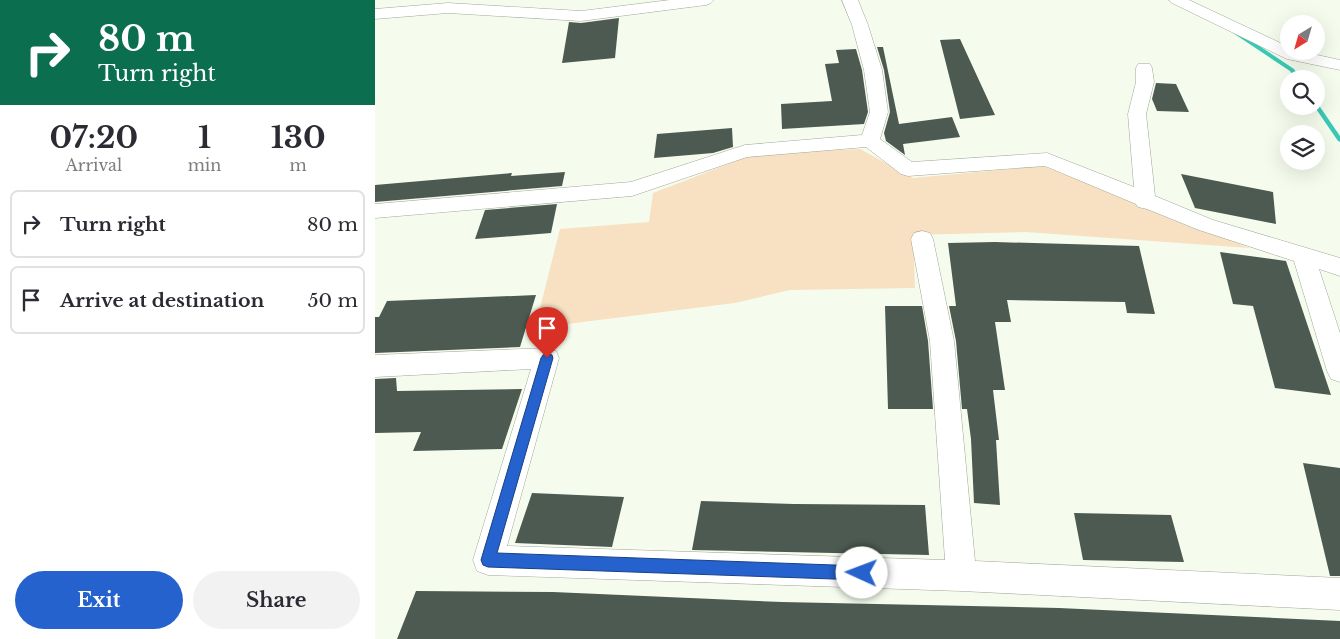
<!DOCTYPE html>
<html lang="en">
<head>
<meta charset="utf-8">
<style>
	:root { --surface:#fff; --page:#f2f2f3; --text:#2b2b33; --muted:#7c7c81; --line:#e1e1e2; --accent:#2562ce }
	body { margin:0; font-family:"Libre Baskerville",serif; background:var(--page); color:var(--text); height:100vh; display:flex; flex-direction:column; font-size:19px; white-space:nowrap }
	* { box-sizing:border-box; margin:0 }
	p { font-size:16px; color:var(--muted) }
	.icon { flex:none; width:28px; height:28px; fill:none; stroke:currentColor; stroke-width:2; stroke-linecap:round; stroke-linejoin:round }
	.map { position:relative; flex:1; overflow:hidden }
	.side { display:flex; flex-direction:column; background:var(--surface); width:375px }
	.side>* { flex:none }
	.banner { background:#0b6e4f; color:#fff; overflow:hidden }
	.needle { width:32px; rotate:217deg }
	.buttons { position:absolute; left:905px; top:15px; display:grid; gap:10px }
	.buttons a { display:grid; place-items:center; width:45px; height:45px; border-radius:50%; background:var(--surface); box-shadow:0 5px 20px #0002; font-size:25px }
	.pin { position:absolute; display:grid; place-items:center; width:42px; height:42px; color:#fff; margin:-51px -21px; border-radius:50% 50% 50% 0; rotate:-45deg; box-shadow:0 0 5px #0007 }
	.pin .icon { rotate:45deg }
	.me { position:absolute; width:55px; margin:-28px; rotate:272deg; stroke-linejoin:round; filter:drop-shadow(0 0 4px #0008) }
	.turn { display:flex; align-items:center; gap:18px; height:105px; padding:0 15px; font-size:22px }
	.turn .icon { width:65px; height:65px; stroke-width:2.5 }
	.turn b { display:block; font-size:35px; line-height:42px }
	.eta { display:flex; justify-content:space-evenly; align-items:center; height:85px; text-align:center }
	.eta b { font-size:30px; font-weight:700; line-height:35px }
	.cta { display:flex; gap:10px; margin-top:auto; padding:10px 15px }
	.cta a { flex:1; height:58px; border-radius:30px; background:var(--accent); color:#fff; font-size:20px; font-weight:700; line-height:58px; text-align:center }
	.cta a+a { background:var(--page); color:var(--text) }
	ul { padding:0; list-style:none }
	li { display:flex; align-items:center; gap:15px; height:68px; margin:0 10px 8px; padding:0 5px; border:2px solid var(--line); border-radius:8px }
	li div { flex:1 }
	li b { display:block; font-size:19px }
	li em { font-style:normal }
	main { display:flex; flex:1; min-height:0 }
	.map>svg:first-child { display:block }
	.green { fill:#f7e1c2 }
	.lines { fill:none; stroke-linecap:round; stroke-linejoin:round }
	.stream { fill:#3bc9b5; fill-rule:evenodd }
	.building { fill:#4d5a51 }
	.minor-casing { stroke:#9fa698; stroke-width:1 }
	.minor { fill:#fff; fill-rule:evenodd }
	.route { fill:#2562ce; stroke:#184086 }
</style>
</head>
<body>
<main>
<section class="side">
<div class="banner">
<div class="turn"><svg class="icon" aria-label="right" viewBox="0 0 24 24"><path d="M7 20v-9h11M14 6l5 5-5 5"/></svg><div><b>80 m</b>Turn right</div></div>
</div>
<div class="eta">
<div><b>07:20</b><p>Arrival</p></div>
<div><b>1</b><p>min</p></div>
<div><b>130</b><p>m</p></div>
</div>
<ul>
<li><svg class="icon" aria-label="right" viewBox="0 0 24 24"><path d="M7 20v-9h11M14 6l5 5-5 5"/></svg><div><b>Turn right</b></div><em>80 m</em></li>
<li><svg class="icon" aria-label="arrive" viewBox="0 0 24 24"><path d="M6 21V4h12l-3 4 3 4H6"/></svg><div><b>Arrive at destination</b></div><em>50 m</em></li>
</ul>
<div class="cta"><a>Exit</a><a>Share</a></div>
</section>
<div class="map">
<svg width="965" height="639" viewBox="0 0 965 639">
	<rect width="100%" height="100%" fill="#f5fced"/>
	<!-- green -->
	<path class="green" d="M485,149l53,29 130,-12 207,82 -225,-16 -112,3 2,53 -125,2 -55,13 -200,25 25,-99 89,-7 4,-29 101,-39z"/>
	<g class="lines">
		<!-- stream -->
		<path class="stream" d="M858,31h4l57,38 7,10h-6l-5,-8 -57,-38z
			M941,103l2,1 22,32v6l-2,-1 -24,-35h2z"/>
	</g>
	<!-- building -->
	<path class="building" d="M244,18l-4,40 -53,5 7,-41 12,1z
		M585,39l35,76 -35,4 -20,-79z
		M502,47h6l16,77 53,-7 8,20 -57,7 2,11 -19,-14 -2,-8 6,-21 -6,-42z
		M481,49l6,21 6,42 -4,12 -82,5 -1,-25 51,-3 -7,-37 14,-1 -3,-13z
		M781,83l20,1 13,28 -32,-1 -5,-12z
		M357,128l1,19 -20,6 -59,5 3,-24z
		M190,172l-3,14 -187,16v-17l137,-12 -1,3z
		M806,174l92,18 3,32 -81,-16z
		M182,204l-6,29 -76,6 10,-29z
		M620,242l144,4 16,68 -28,-1 -2,-11 -118,-2 4,22h-16l10,68h-12l6,50h-3l4,65 -26,-2 -3,-64 -4,-30h-5l-6,-68 -7,-35h7l-8,-63z
		M845,252l66,9 45,134 -56,-7 -22,-82 -20,-2z
		M161,295l-16,52 -145,6v-36h4l8,-16z
		M510,306h37l6,35 5,68h-45z
		M21,378l1,13 125,-2 -20,60 -89,2 8,-19 -46,1v-54z
		M928,463l37,5v108h-10z
		M157,493l92,4 -12,50 -97,-4z
		M326,501l93,3 131,1 4,50 -237,-5z
		M699,513l97,2 13,47 -101,-2z
		M41,591l137,1 229,10 277,6 281,13v18h-943z"/>
	<g class="lines">
		<defs>
			<path id="minor" d="M295,0h44l-3,3 -5,2 -125,16 -133,-8 -73,6v-10l73,-6 133,8z
				M467,0h16l10,25 14,45 6,42 -8,27 32,23 135,-9 87,34 -6,-73 8,-32v-14l2,-4h12l2,4 2,14 -8,32 9,82 58,24 127,38v18l-21,-7 21,64v49l-9,-3 -4,-8 -33,-110 -95,-31 -52,-21 -9,-2 -2,-3 -91,-38 -137,10 -7,-2 -35,-27 -119,10 -115,39 -257,22v-14l256,-22 114,-37 117,-10 8,-23 -6,-42 -12,-45z
				M794,0h20l100,47v4h10l41,9v10l-53,-11 -115,-56z
				M547,231l8,2 3,6 21,102 21,220 365,17v32l-379,-19 -473,-16 -11,-4 -4,-11 58,-191 -156,8v-22l172,-7 9,3 3,7 -52,188 438,14 -15,-219 -19,-102 3,-6z"/>
		</defs>
		<!-- minor casing -->
		<use href="#minor" class="minor-casing"/>
		<!-- minor -->
		<use href="#minor" class="minor"/>
	</g>
	<!-- route -->
	<path class="route" d="M172,353l5,2 1,3 -56,195 365,13 6,2 2,5 -2,5 -6,2 -374,-13 -5,-2 -2,-5 60,-202 2,-3z"/>
</svg>
<div class="buttons">
<a><svg class="needle" viewBox="-14 -14 28 28"><path d="M0-13l5 13h-10z" fill="#e53935"/><path d="M0 13l5-13h-10z" fill="#7c7c81"/></svg></a>
<a><svg class="icon" aria-label="search" viewBox="0 0 24 24"><circle cx="10" cy="10" r="6"/><path d="M15 15l6 6"/></svg></a>
<a><svg class="icon" aria-label="layers" viewBox="0 0 24 24"><path d="M12 4l9 5-9 5-9-5zM3 14l9 5 9-5"/></svg></a>
</div>
<div class="pin" style="left:172px;top:358px;background:#d93025"><svg class="icon" aria-label="arrive" viewBox="0 0 24 24"><path d="M6 21V4h12l-3 4 3 4H6"/></svg></div>
<svg class="me" style="left:487px;top:573px" viewBox="-20 -20 40 40"><circle r="19" fill="#fff"/><path d="M0-13L10 11 0 6-10 11z" fill="#2562ce"/></svg>
</div>
</main>
</body>
</html>
